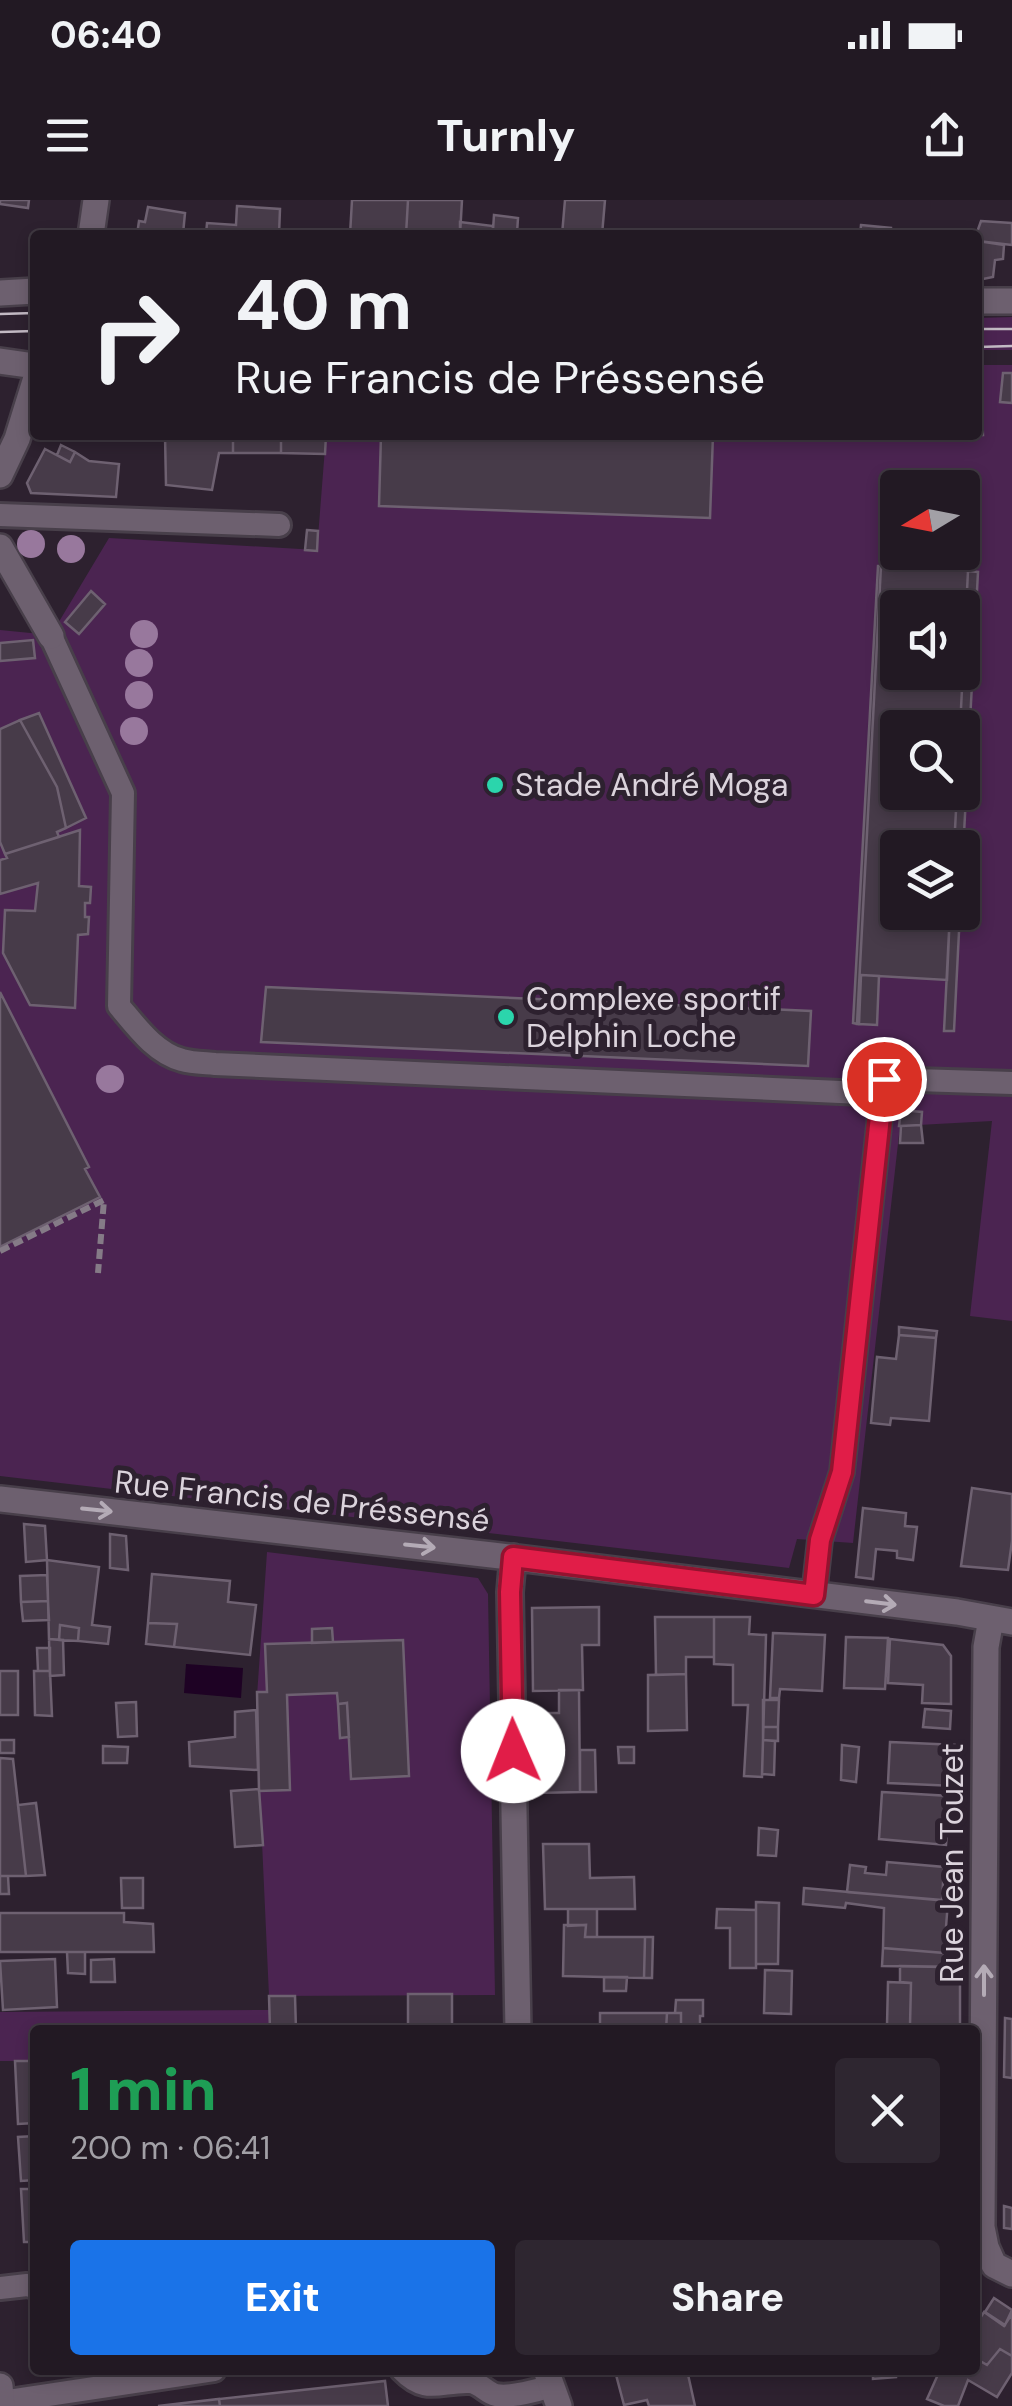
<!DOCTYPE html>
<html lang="en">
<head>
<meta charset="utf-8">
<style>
	:root { --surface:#221923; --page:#2e2630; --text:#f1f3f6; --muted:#a2a0a6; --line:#3f3841; --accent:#1a73e8 }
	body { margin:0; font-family:"DM Sans",sans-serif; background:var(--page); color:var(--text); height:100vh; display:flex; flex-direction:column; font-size:38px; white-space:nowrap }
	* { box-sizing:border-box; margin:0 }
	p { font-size:32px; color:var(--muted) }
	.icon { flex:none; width:55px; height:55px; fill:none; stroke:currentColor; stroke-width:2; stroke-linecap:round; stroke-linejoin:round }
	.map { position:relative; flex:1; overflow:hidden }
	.panel { position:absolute; left:30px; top:1825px; width:950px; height:350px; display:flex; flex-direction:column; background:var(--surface); border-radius:10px; box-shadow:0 5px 15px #0003,0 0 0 2px var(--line) }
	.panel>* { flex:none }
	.hud { position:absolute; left:30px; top:30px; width:952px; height:210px; border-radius:10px; box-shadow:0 5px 15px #0003,0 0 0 2px var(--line); background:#221923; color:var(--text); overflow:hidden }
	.needle { width:65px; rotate:260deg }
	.controls { position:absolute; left:880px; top:270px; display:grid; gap:20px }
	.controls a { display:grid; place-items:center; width:100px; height:100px; border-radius:10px; background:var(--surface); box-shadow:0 5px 15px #0003,0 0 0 2px var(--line); font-size:50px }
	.pin { position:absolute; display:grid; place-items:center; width:85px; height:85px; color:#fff; margin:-42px; border:5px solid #fff; border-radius:50%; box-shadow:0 2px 10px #0007 }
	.me { position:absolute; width:110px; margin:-55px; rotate:359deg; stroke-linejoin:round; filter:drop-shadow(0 0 8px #0008) }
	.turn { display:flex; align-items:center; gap:35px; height:210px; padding:0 40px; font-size:45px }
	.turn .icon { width:130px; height:130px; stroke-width:2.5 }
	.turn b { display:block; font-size:70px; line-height:85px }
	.round { display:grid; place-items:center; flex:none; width:105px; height:105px; border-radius:10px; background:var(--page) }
	.summary { display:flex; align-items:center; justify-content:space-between; height:170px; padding:0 40px }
	h1 { font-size:60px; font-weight:800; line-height:75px; color:#1e9e55 }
	.primary-button { display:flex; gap:20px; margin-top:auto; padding:20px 40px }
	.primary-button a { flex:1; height:115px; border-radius:10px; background:var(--accent); color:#fff; font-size:40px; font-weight:800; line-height:115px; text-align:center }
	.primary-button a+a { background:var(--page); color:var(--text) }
	.status { display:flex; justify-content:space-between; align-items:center; height:70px; padding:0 50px; background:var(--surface); direction:ltr }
	.status svg { height:28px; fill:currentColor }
	header { display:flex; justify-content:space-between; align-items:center; height:130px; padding:0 40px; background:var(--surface); font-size:45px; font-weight:800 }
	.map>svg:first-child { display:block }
	.green { fill:#4b2451; fill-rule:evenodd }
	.water { fill:#1e0224 }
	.building { fill:#473b49; stroke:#6e6171; stroke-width:2.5; fill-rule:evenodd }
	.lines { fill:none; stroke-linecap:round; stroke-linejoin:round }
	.service-casing { stroke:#483f4a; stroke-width:28 }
	.pedestrian-casing { stroke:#483f4a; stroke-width:30 }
	.minor-casing { stroke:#483f4a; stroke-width:30 }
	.path { stroke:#857b87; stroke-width:6; stroke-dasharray:10 5; stroke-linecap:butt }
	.service { stroke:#6d606f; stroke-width:22 }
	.pedestrian { stroke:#6d606f; stroke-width:25 }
	.minor { stroke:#6d606f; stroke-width:25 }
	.tram { stroke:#c3bac4; stroke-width:2.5 }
	.tree { fill:#98789d }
	.oneway { stroke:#b4abb6 }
	.route-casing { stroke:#92132f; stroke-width:25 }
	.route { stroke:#e11d48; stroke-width:18 }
	.poi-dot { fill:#2bd5ac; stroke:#2d212f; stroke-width:4 }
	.labels { text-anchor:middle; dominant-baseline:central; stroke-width:10; stroke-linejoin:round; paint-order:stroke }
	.poi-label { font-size:32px; fill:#dbd3dc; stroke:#2d212f; text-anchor:start }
	.street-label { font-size:32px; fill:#dbd3dc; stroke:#2d212f }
</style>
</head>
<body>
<div class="status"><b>06:40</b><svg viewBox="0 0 49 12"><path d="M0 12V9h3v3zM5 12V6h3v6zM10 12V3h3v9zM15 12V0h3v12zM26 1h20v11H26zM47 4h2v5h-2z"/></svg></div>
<header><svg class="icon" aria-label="menu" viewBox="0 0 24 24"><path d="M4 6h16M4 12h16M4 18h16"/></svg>Turnly<svg class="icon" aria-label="share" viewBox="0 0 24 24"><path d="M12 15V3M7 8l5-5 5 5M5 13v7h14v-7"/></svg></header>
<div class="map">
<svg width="1012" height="2206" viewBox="0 0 1012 2206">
	<rect width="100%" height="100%" fill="#2d212f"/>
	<!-- green -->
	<path class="green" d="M1012,117v33h-34v-32z
		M978,165h34v956l-42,-5 22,-195 -92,5 -47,417 -56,-4 -8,29 -789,-92v-846l51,5 58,-97 208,12 9,-115h652zM898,288h64v64h-64zM898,408h64v64h-64zM898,528h64v64h-64zM898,648h64v64h-64z
		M267,1352l211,26 10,16 7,401 -226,1 -13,-286z
		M269,1810l1,20h-235v31h-35v-49z"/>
	<!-- water -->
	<path class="water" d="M186,1464l57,4 -2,30 -57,-5z"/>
	<!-- building -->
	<path class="building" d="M0,0h29l-1,8 -28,-4z
		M352,0h56l-2,35h-56z
		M408,0h54l-2,35h-54z
		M565,0h40l-3,35h-40z
		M237,6l43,3 -1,26h-73l1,-12 29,2z
		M148,7l37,6 -2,21 10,1h-56l2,-14 6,1z
		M494,15l24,3 -1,15 -24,-3z
		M981,21l31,2v22l-34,-4 -2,-6z
		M460,22l33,4 -1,9h-32z
		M861,25l30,3v7h-31z
		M978,41l26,4 -1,14 -8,1 -2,17 -15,3z
		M1003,173h9v30l-12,-1z
		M978,193h3l2,42 -82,2v-2h77z
		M165,235h68v18h-14l-7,37 -46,-5z
		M233,235h48v18h-48z
		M281,235h45l-1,19 -44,-1z
		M381,235h332l-3,83 -331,-12z
		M61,245l14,7 -5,10 -13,-7z
		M45,249l25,13 5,-10 14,9 30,3 -3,33 -85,-4 -4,-10z
		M307,330l11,1 -1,20 -12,-1z
		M878,366h3l-24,458 -4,-1z
		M881,366l87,5 -8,157h-62v64h59l-3,56h-56v64h52l-3,68 -86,-5 -2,49h-2zM898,408h64v64h-64z
		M968,371l10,1 -16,299v-23h-8l3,-56h5v-64h-2z
		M91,391l14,13 -26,30 -14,-12z
		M33,440l2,18 -35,3v-18z
		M39,513l47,105 -20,10 -9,-41 -37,-67z
		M20,520l37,67 9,41 -9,4 2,5 -54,17 -5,-12v-113z
		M80,630l-1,56 12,1 -1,16h-5v14h4l-1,17 -10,1 -3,73 -45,-3 -27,-52 2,-43 30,1 3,-28 -38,11v-34l7,-2 -2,-4z
		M950,712h10l-6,119h-10z
		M861,775l18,1 -2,49 -18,-1z
		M266,787l545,24 -3,55 -547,-24z
		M0,792l89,175 -4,2 15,28 -100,50z
		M901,910l21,2 -1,13 -22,1z
		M921,925l2,18h-23l1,-17z
		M899,1127l38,4 -1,7 -37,-3z
		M899,1135l37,3 -7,83 -38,-3 -1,7 -19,-2 6,-66 19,2z
		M972,1288l40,6v47l-4,29 -47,-4z
		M863,1308l43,5 -1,13 12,1 -4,33 -16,-2v-7l-21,-2 -3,30 -17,-2z
		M24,1324l21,2 2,34 -21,2z
		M110,1334l16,2 2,34 -18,-2z
		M47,1360l52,7 -7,58 18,2 -2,17 -30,-3 1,-13 -19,-3 -1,15 -10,-1z
		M152,1374l78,7 -2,21 28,3 -6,50 -76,-8 3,-23 -29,-1z
		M47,1375l1,26 -27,1 -1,-26z
		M48,1401l1,19 -26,1 -2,-19z
		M599,1407v38h-17l1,45 -50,1 -1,-83z
		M655,1417h59v40h-28v17l-30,1z
		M714,1417h36l-1,17 17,1 -4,142 -18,-1 4,-71h-15v-40l-19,-1z
		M148,1423l29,1 -3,23 -28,-3z
		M60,1425l19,3 -1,13 -19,-1z
		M332,1428l1,14 -21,1v-14z
		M773,1433l52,2 -3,56 -42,-2 -1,9h-9z
		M846,1437l42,1 -3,51 -41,-1z
		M49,1439l14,1 1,35 -14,1z
		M890,1439l53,6 8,11v48l-29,-1 1,-18 -35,-2z
		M403,1440l6,136 -58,3 -4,-76 -9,1 -1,-11 -50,2 3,95 -31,1 -2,-99h10l-2,-48z
		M37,1448h13v23h-12z
		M0,1471h18v44h-18z
		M34,1471h16l2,45 -17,-1z
		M686,1474l1,56 -39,1v-56z
		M559,1490h20l1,102 -45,1 -1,-80h25z
		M763,1500h16l-1,27h-15z
		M136,1502l1,34 -19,1 -2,-34z
		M347,1503l2,34 -9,1 -2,-34z
		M925,1509l26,2 -1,18 -27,-2z
		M256,1510l2,60 -68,-4 -1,-24 46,-5v-25z
		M763,1527h15v14l-15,-1z
		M0,1540h14v13h-14z
		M763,1540l12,1 -1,34 -12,-1z
		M890,1542l67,3 -2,41 -67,-3z
		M842,1545l17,2 -3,35 -15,-2z
		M103,1546l25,1 -1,16h-24z
		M618,1547h16v16h-15z
		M580,1550h15l1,42h-16z
		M0,1558l13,1 13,117h-26z
		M259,1589l4,56 -28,2 -4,-56z
		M882,1592l68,4 -4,49 -67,-6z
		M36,1603l9,72 -19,1 -8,-71z
		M759,1628l19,2 -2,26 -18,-1z
		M543,1644h46l1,34 44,-1 1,32h-90z
		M887,1662l57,5 -2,33 -95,-8 3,-27 16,2 -1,6 21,2z
		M0,1676h8l1,18h-9z
		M121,1678h22v30h-21z
		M804,1688l144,13 -4,52 -61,-5 1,-40 -38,-5 -1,5 -42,-4z
		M756,1702l23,1 -1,61h-22z
		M568,1709h29v28h-12l1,-12 -18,1z
		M717,1709l39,1v58h-26v-40h-14z
		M0,1713h124v9l29,2 1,28h-154z
		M564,1725h22l-1,12h60l-1,41 -81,-2z
		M645,1737h8l-1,41h-8z
		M883,1748l61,5v14l-62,-1z
		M67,1752h18v22l-17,-1z
		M55,1759l2,48 -54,3 -3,-49z
		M114,1759l1,23h-24v-22z
		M900,1766l60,1v63h-83v-5h33l1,-42 -11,-1z
		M765,1770l27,1 -1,43 -27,-1z
		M604,1777h23l-1,14h-22z
		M888,1782l23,1 -1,42h-23z
		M408,1794h44v36h-77v-3l33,-1z
		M269,1796h26l1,34h-26z
		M676,1800h27v16h-3v14h-19v-17h-6z
		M600,1813h67l-1,17h-66z
		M667,1813h14v17h-15z
		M1005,1818l7,1v59l-8,-1z
		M15,1861h20v62l-17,1z
		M35,1936v44l-14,1 -3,-44z
		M21,1989h14v53h-11z
		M1004,2006l8,2v21l-8,-1z
		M994,2098l18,12 -7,15 -20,-13z
		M984,2112l20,14 8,-12v42l-12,-7 -13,16 -12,-7 2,-11 -2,-2v-19z
		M1000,2149l12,7v17l-15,24 -29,-17 -10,26h-14l-17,-7 13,-29h35v-12l12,7z
		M620,2170h67l8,36h-46l-2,-6 -23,5 -9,-34z
		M848,2170h48v7l-23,2v-5l-25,1z
		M385,2181l3,25h-168l-1,-7z
		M219,2199l1,7h-62z"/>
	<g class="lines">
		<defs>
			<path id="service" d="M0,315l279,10
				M51,436l72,157 -4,213c17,20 36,47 63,54 10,3 23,3 33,4l647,29 22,-14
				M814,1395l6,-55 22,-68 42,-393 128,4
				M0,2088l27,-3 8,2
				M402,2170c24,25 38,11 67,12 11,0 17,11 27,13 14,3 43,-5 55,-9
				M2,2202l212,-32"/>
			<path id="pedestrian" d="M0,347l51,89"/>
			<path id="minor" d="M91,35l5,-35
				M0,93l35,-2
				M978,101h34
				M0,161l35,5
				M0,275l17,-36 18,-58
				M0,1299l492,56 465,57 55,10
				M513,1357l-3,35 8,438
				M991,1419l-5,28 -4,580 4,20 8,18 18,9
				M546,2170l13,36
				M0,2186l2,20"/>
		</defs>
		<!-- service casing -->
		<use href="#service" class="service-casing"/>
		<!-- pedestrian casing -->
		<use href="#pedestrian" class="pedestrian-casing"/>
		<!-- minor casing -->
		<use href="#minor" class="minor-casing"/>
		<!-- path -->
		<path class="path" d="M0,1051l104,-51 -6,73"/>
		<!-- service -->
		<use href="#service" class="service"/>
		<!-- pedestrian -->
		<use href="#pedestrian" class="pedestrian"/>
		<!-- minor -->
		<use href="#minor" class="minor"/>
		<!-- tram -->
		<path class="tram" d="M0,114l35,-1
			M978,129h34
			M0,132l35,-1
			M978,147l34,-1"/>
	</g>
	<!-- trees -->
	<g class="tree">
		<circle cx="31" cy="344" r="14"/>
		<circle cx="71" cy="349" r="14"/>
		<circle cx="144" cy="434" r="14"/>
		<circle cx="139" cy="463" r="14"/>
		<circle cx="139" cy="495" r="14"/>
		<circle cx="134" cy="531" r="14"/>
		<circle cx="110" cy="879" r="14"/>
	</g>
	<!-- one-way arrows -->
	<defs><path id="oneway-shaft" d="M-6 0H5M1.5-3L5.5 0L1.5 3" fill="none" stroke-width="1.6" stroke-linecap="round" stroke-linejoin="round" transform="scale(2.5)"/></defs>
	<g class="oneway">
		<use href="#oneway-shaft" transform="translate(97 1310) rotate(6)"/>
		<use href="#oneway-shaft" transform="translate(420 1346) rotate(6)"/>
		<use href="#oneway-shaft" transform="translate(881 1403) rotate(7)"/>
		<use href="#oneway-shaft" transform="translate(984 1780) rotate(-90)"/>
	</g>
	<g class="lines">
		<defs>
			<path id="route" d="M513,1551l-3,-159 3,-35 301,38 6,-55 22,-68 42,-393"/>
		</defs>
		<!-- route casing -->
		<use href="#route" class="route-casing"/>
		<!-- route -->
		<use href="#route" class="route"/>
	</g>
	<!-- markers -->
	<g class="poi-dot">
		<circle cx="495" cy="585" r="10"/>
		<circle cx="506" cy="817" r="10"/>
	</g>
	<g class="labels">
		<!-- poi labels -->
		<g class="poi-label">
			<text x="515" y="585">Stade André Moga</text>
			<text x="526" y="799">Complexe sportif<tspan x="526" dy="37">Delphin Loche</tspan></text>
		</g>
		<!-- street labels -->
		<g class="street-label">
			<text transform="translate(302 1301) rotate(6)">Rue Francis de Préssensé</text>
			<text transform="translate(952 1663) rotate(-90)">Rue Jean Touzet</text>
		</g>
	</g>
</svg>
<div class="controls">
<a><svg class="needle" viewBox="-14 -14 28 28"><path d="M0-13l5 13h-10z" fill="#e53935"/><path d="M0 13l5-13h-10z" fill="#a2a0a6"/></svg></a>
<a><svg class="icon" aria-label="sound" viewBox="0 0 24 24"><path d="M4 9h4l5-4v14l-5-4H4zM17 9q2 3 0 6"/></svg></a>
<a><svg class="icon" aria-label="search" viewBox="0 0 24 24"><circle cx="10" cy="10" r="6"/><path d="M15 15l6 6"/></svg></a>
<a><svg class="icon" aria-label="layers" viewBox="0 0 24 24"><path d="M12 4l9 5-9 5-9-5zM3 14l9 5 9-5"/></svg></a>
</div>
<div class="pin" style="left:884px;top:879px;background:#d93025"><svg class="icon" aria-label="arrive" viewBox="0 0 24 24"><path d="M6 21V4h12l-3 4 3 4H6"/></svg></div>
<svg class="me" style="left:513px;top:1551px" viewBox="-20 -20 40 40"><circle r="19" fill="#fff"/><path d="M0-13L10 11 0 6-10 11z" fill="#e11d48"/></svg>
<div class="hud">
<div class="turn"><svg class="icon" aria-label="right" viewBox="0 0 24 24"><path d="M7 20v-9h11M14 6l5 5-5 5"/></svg><div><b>40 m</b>Rue Francis de Préssensé</div></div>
</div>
<section class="panel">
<div class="summary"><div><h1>1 min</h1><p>200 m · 06:41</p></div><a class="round"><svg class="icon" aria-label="close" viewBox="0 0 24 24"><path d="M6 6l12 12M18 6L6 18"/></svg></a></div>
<div class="primary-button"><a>Exit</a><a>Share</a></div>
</section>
</div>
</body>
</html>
